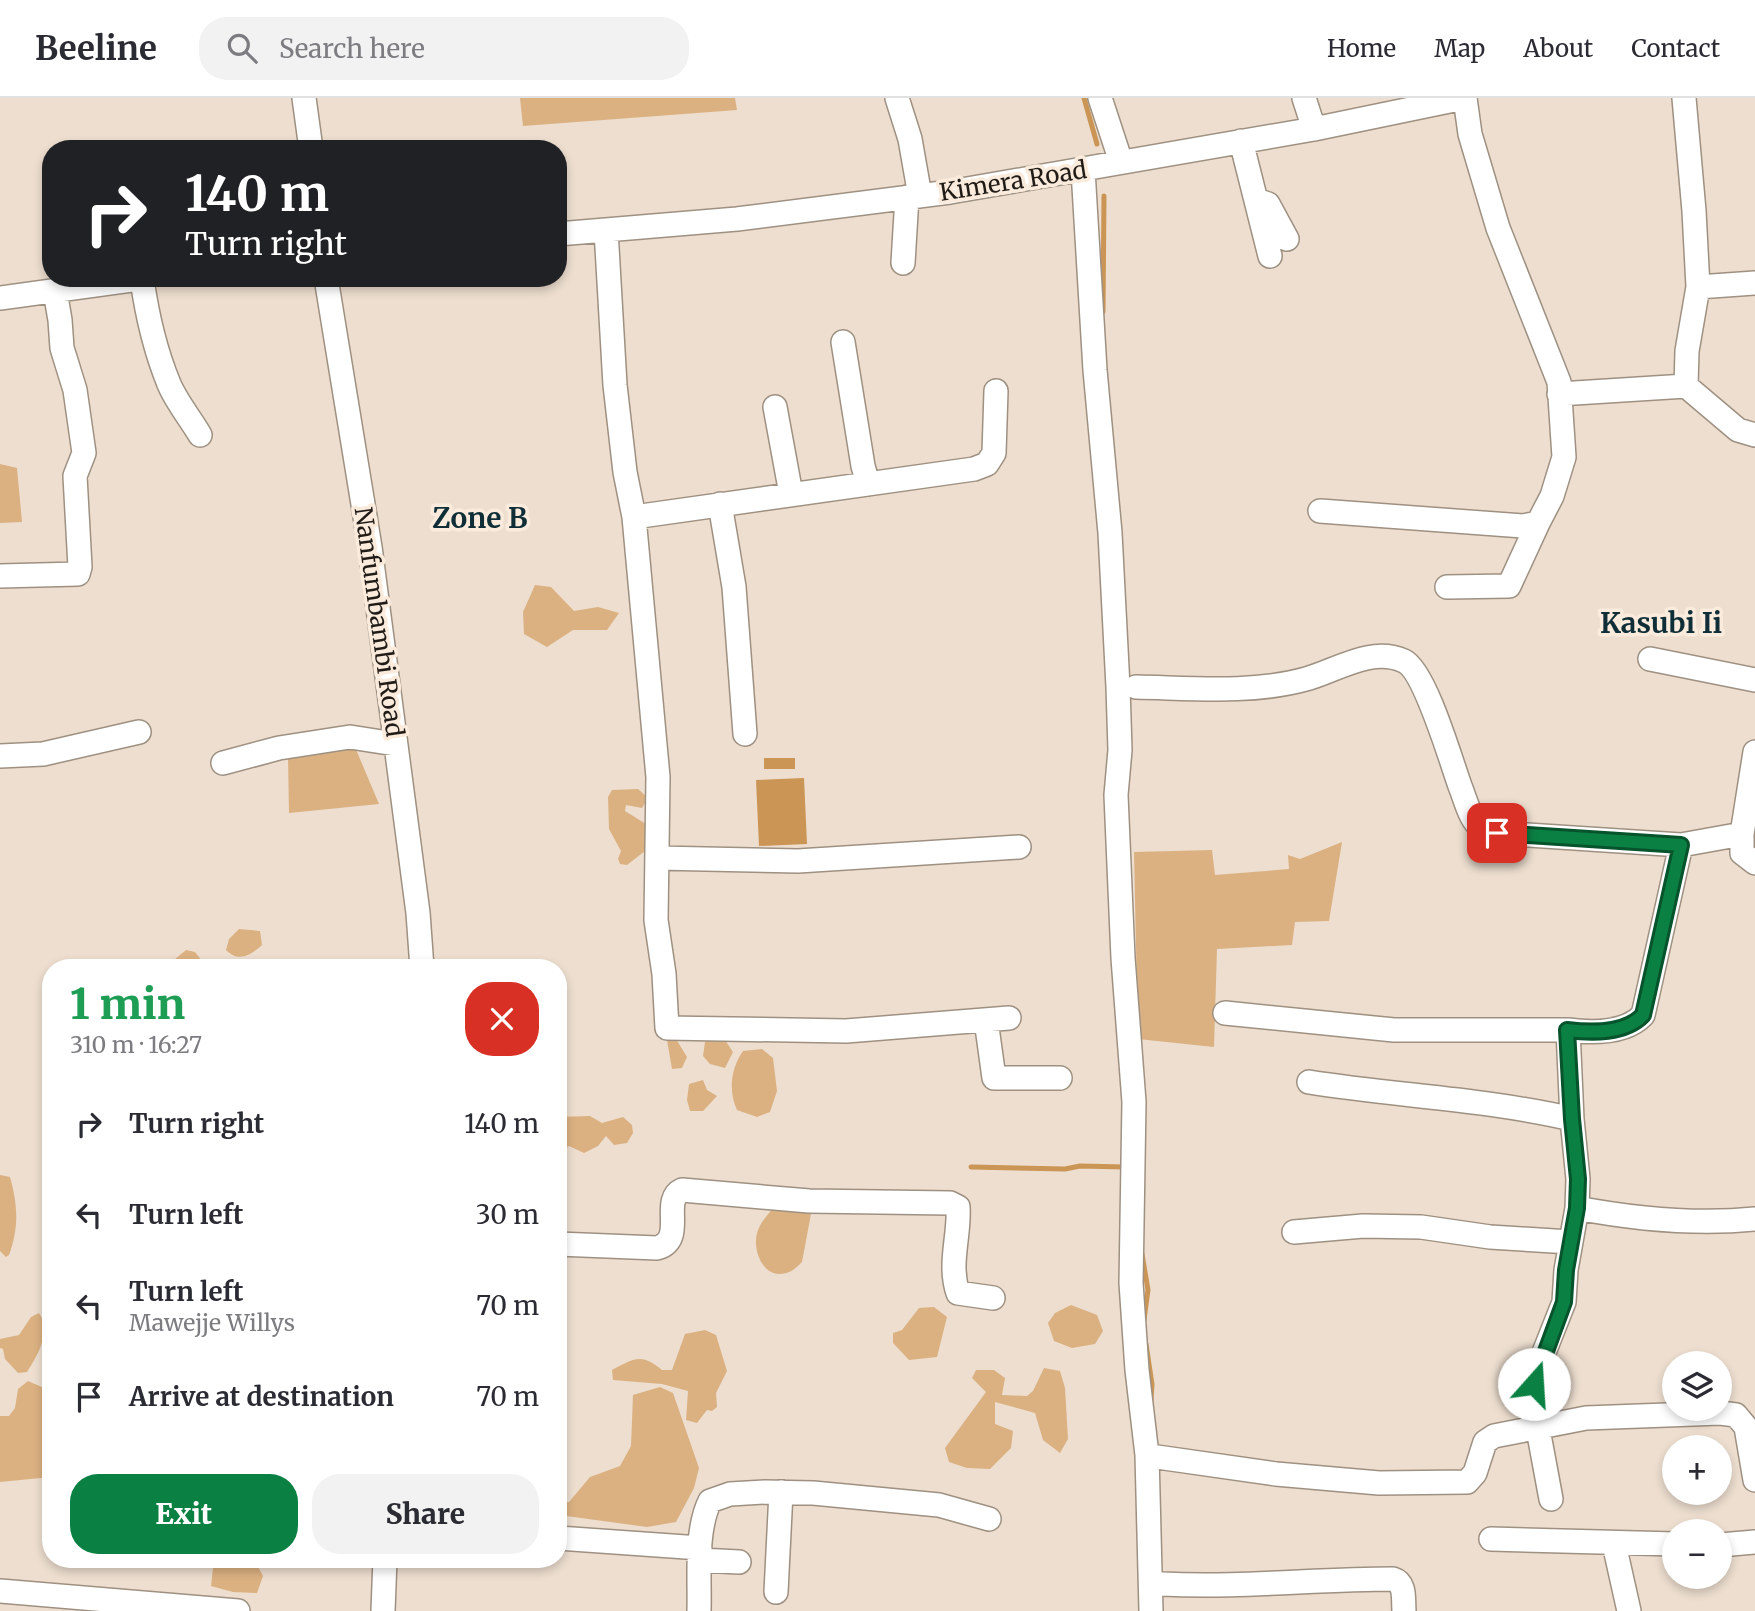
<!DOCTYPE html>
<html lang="en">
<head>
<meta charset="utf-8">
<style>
	:root { --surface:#fff; --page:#f2f2f3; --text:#2b2b33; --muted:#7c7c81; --line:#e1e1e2; --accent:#0b8043 }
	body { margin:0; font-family:Merriweather,serif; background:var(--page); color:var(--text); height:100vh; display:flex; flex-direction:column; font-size:26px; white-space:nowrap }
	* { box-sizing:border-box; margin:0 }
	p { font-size:23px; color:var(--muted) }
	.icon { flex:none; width:38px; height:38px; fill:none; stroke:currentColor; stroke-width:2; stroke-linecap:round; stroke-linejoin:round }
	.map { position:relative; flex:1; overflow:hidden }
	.panel { position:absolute; left:42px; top:861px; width:525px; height:609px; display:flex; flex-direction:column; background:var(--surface); border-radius:28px; box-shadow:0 4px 10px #0003 }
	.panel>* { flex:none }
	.banner { position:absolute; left:42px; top:42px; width:525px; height:147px; border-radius:28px; box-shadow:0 4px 10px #0003; background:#202124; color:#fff; overflow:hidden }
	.fabs { position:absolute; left:1662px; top:1253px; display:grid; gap:14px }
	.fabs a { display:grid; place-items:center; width:70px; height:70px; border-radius:50%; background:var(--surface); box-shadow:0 4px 10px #0003; font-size:35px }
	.pin { position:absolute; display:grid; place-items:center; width:60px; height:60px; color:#fff; margin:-30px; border-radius:14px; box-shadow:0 4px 10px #0006 }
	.me { position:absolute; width:77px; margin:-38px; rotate:19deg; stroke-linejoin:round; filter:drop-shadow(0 0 5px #0008) }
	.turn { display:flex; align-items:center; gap:24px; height:147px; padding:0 28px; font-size:32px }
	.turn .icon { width:91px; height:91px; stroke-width:2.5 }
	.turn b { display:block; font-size:49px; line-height:60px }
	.round { display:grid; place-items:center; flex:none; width:74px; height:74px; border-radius:28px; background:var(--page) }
	.summary { display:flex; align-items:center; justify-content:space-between; height:119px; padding:0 28px }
	h1 { font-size:42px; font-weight:800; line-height:52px; color:#1e9e55 }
	.button { display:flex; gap:14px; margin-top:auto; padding:14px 28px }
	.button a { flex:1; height:80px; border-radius:28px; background:var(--accent); color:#fff; font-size:28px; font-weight:800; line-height:80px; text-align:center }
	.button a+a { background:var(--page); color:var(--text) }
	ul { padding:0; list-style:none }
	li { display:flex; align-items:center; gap:21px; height:91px; padding:0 28px }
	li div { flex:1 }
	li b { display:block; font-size:26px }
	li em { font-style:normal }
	header { display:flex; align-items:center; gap:42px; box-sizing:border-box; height:98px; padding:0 35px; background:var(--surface); border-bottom:2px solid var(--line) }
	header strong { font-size:33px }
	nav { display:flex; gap:38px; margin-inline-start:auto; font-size:24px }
	.search { width:490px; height:63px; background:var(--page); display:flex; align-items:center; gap:18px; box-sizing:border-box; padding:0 24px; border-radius:28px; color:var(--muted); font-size:26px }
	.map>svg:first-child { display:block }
	.green { fill:#dbb182 }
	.water { fill:#cb9555 }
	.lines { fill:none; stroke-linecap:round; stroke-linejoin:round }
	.stream { stroke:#cb9555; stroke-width:5 }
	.minor-casing { stroke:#9e9182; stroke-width:26 }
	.minor { stroke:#fff; stroke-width:23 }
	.route-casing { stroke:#07532c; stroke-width:18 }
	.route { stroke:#0b8043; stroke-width:12 }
	.labels { text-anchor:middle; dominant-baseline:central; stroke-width:7; stroke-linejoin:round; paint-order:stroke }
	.street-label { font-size:24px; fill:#211c17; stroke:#faebdc }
	.quarter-label { font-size:28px; font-weight:bold; fill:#0f2e37; stroke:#faebdc }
</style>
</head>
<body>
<header>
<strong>Beeline</strong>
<div class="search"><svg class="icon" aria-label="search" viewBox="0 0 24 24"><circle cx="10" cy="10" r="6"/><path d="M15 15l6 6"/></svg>Search here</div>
<nav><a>Home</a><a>Map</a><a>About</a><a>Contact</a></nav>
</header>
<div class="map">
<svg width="1755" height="1513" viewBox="0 0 1755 1513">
	<rect width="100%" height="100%" fill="#eddecf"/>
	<!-- green -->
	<path class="green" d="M520,0h215l2,12 -214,16z
		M0,366l17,4 5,54 -22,1z
		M535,487l16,2 23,24 24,-4 21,6 -12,17h-34l-26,17 -23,-13 -1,-22z
		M352,642l27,64 -90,9 -1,-56z
		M638,691l10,9 -6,10 -16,-3 -1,6 21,13 -1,27 -18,14 -7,-1 -2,-5 3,-8 -12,-22 -1,-32 4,-7z
		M1342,744l-13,79 -34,1 -3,23 -75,4 -3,98 -76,-8 -4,-187 78,-2 3,25 74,-6 -1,-14 12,4z
		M239,831l21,2 2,14c-11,10 -23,18 -36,5l3,-11z
		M186,852l9,2 7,9 -2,7h-27l1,-8z
		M711,938l14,4 8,12 -8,16 -15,-4 -7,-8 2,-14z
		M676,941l11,18 -5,11 -10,1 -5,-29z
		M762,951l11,9 4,33 -7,21 -13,5 -20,-7c-9,-19 -6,-42 6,-59z
		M703,982l4,10 10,6 -14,15h-13l-3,-11 2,-16z
		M590,1018l12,7 21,-6 9,8 1,8 -6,10 -13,2 -8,-9 -8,10 -14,7 -15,-7 -11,5v-34z
		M0,1077l10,2c8,29 9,50 -1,78l-3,2 -6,-6z
		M780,1103l22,2 9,11 -9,48c-3,3 -9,9 -13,10 -24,10 -37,-20 -32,-39 4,-13 14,-22 23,-32z
		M1071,1207l26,10 6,16 -8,13 -23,4 -18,-7 -6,-18 7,-10z
		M934,1209l13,10 -10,40 -28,3 -16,-17v-10l9,-3 17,-22z
		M39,1215c13,19 -2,43 -12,59l-9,1 -13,-14 -2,-10 -3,-1v-9l19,-4 12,-18z
		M705,1232l11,5 11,36 -11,22 1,14 -5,4 -5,-1 -10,13 -11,-3 2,-29 -26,-7 -49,-4 -1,-10c23,-12 29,-17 50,0h10l13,-36z
		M1044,1270l16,3 5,17 3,51 -8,14 -17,-13 -8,-27 -40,-11v22l18,7 -2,17 -21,21 -23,-1 -18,-6 -4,-14 41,-56 -14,-14 4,-8h18l11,8 -3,17 25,1 6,-5z
		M28,1283l23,10v86l-51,5v-66h9l6,-8 3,-19z
		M660,1289l13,6 26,75 -5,20 -18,34 -29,5 -88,-12 -1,-12 11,-1 21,-25 30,-11 11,-20 2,-51z
		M214,1461h30l12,4 7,13 -6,17 -24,-1 -22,-6z"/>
	<!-- water -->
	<path class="water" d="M764,660h31v11h-31z
		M804,680l3,66 -48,2 -3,-66z"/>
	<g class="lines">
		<!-- stream -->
		<path class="stream" d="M1084,0l13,46
			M1103,214l1,-116
			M971,1069l94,2 15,-3 46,1
			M1142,1156l6,36 -4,30
			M1146,1246l6,40 -1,16"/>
		<defs>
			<path id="minor" d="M304,0l7,51
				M897,0l13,41 10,57
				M1100,0l21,64
				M1304,0l10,31
				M1684,0l10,113 4,76 -11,64 -1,35
				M1241,43l29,115
				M1083,72l12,200 15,163 8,154 2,63 -4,45 7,163 11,144 -3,181 6,87 10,85 4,156
				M1262,104l6,2 19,35
				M606,132l9,155 10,87 9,45 24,260 -2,143 8,54 3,54 179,3 163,-13
				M558,136l179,-15 213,-27 364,-63 150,-31
				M903,165l4,-66
				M326,180l44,269 48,366 4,55
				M142,181c5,36 13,71 27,105 7,17 21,34 31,51
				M1698,189l57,-4
				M0,200l146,-20
				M843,244l20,124 5,18
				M1559,296l127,-8 52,44 17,5
				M775,309l16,87
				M720,406l14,83 11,147
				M1320,413l203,15 15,-3 14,-27 12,-39 -5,-75 -61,-154 -28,-94 -5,-36
				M634,419l340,-48 13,-5 7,-11 2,-62
				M0,478l78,-2 2,-7 -5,-91 9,-23 -9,-63 -13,-42 -2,-28 -5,-29
				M1447,489l62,-1 29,-63
				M1650,561l105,21
				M1136,589c55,1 116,7 170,-8 30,-8 65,-33 98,-18 21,10 47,100 56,125 5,12 9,30 18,39 6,6 12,7 19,8l184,12 61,-11 13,-82
				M0,658l43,-2 96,-22
				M223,665l56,-15 71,-11 45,7
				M1742,736v19l13,10
				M1681,747l-38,170c-18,19 -51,18 -75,15l4,89 6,60 -1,29c58,11 118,17 178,11
				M658,760l140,3 221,-14
				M1225,915l169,17h174
				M986,922l8,58h66
				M1309,984c88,14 177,17 263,37
				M1294,1134l69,-6 58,1 69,10 80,5
				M558,1146l99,4c30,-8 3,-48 25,-58l127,11 141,2 8,4c2,28 -10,57 0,86l35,5
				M1157,1359l119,17 103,9 88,-1 8,-9 10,-31 9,-6 92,-18 134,-5 16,2 10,12 9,53
				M1551,1401l-19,-102 7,-32 25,-63 2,-32 11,-62
				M558,1440l142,10
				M1491,1441l184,5
				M1614,1446l15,67
				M1720,1447l35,-3
				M700,1462l39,2
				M1162,1486c77,4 154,-5 231,-5 13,4 10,20 11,32
				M0,1493l238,20
				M776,1494l5,-100
				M383,1513l2,-52
				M699,1513c1,-33 -4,-80 11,-110l20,-7 35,-2 48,1 126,12 50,14"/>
		</defs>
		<!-- minor casing -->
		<use href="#minor" class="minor-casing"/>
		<!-- minor -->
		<use href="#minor" class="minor"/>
	</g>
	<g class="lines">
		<defs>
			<path id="route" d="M1497,735l184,12 -38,170c-18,19 -51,18 -76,15l5,89 6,60 -1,29 -11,62 -2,32 -30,82"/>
		</defs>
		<!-- route casing -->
		<use href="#route" class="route-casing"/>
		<!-- route -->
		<use href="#route" class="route"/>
	</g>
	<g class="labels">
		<!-- street labels -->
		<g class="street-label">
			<text transform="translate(1013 83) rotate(-9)">Kimera Road</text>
			<text transform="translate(379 524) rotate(82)">Nanfumbambi Road</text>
		</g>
		<!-- quarter labels -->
		<g class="quarter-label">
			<text x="480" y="420">Zone B</text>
			<text x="1661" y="525">Kasubi Ii</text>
		</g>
	</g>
</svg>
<div class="fabs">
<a><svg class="icon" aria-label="layers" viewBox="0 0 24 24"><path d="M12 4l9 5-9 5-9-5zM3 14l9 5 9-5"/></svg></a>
<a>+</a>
<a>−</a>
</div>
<div class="pin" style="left:1497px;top:735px;background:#d93025"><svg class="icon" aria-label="arrive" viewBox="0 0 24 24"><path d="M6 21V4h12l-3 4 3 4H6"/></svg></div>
<svg class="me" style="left:1534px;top:1286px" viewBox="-20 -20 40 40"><circle r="19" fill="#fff"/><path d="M0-13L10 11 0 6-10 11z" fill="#0b8043"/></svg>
<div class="banner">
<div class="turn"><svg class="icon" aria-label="right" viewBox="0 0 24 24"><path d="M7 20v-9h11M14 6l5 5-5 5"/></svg><div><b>140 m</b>Turn right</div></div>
</div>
<section class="panel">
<div class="summary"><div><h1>1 min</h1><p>310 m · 16:27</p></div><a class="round" style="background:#d93025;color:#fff"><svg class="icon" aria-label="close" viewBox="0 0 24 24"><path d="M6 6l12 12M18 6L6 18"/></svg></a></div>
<ul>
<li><svg class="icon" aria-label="right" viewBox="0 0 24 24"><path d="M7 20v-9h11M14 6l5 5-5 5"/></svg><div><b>Turn right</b></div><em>140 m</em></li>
<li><svg class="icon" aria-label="left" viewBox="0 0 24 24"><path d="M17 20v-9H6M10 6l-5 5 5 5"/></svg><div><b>Turn left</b></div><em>30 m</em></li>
<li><svg class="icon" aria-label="left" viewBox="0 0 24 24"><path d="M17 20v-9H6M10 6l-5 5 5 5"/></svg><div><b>Turn left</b><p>Mawejje Willys</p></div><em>70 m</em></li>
<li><svg class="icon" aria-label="arrive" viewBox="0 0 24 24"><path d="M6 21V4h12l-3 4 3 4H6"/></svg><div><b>Arrive at destination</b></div><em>70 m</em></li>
</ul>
<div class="button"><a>Exit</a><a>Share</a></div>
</section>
</div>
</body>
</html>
